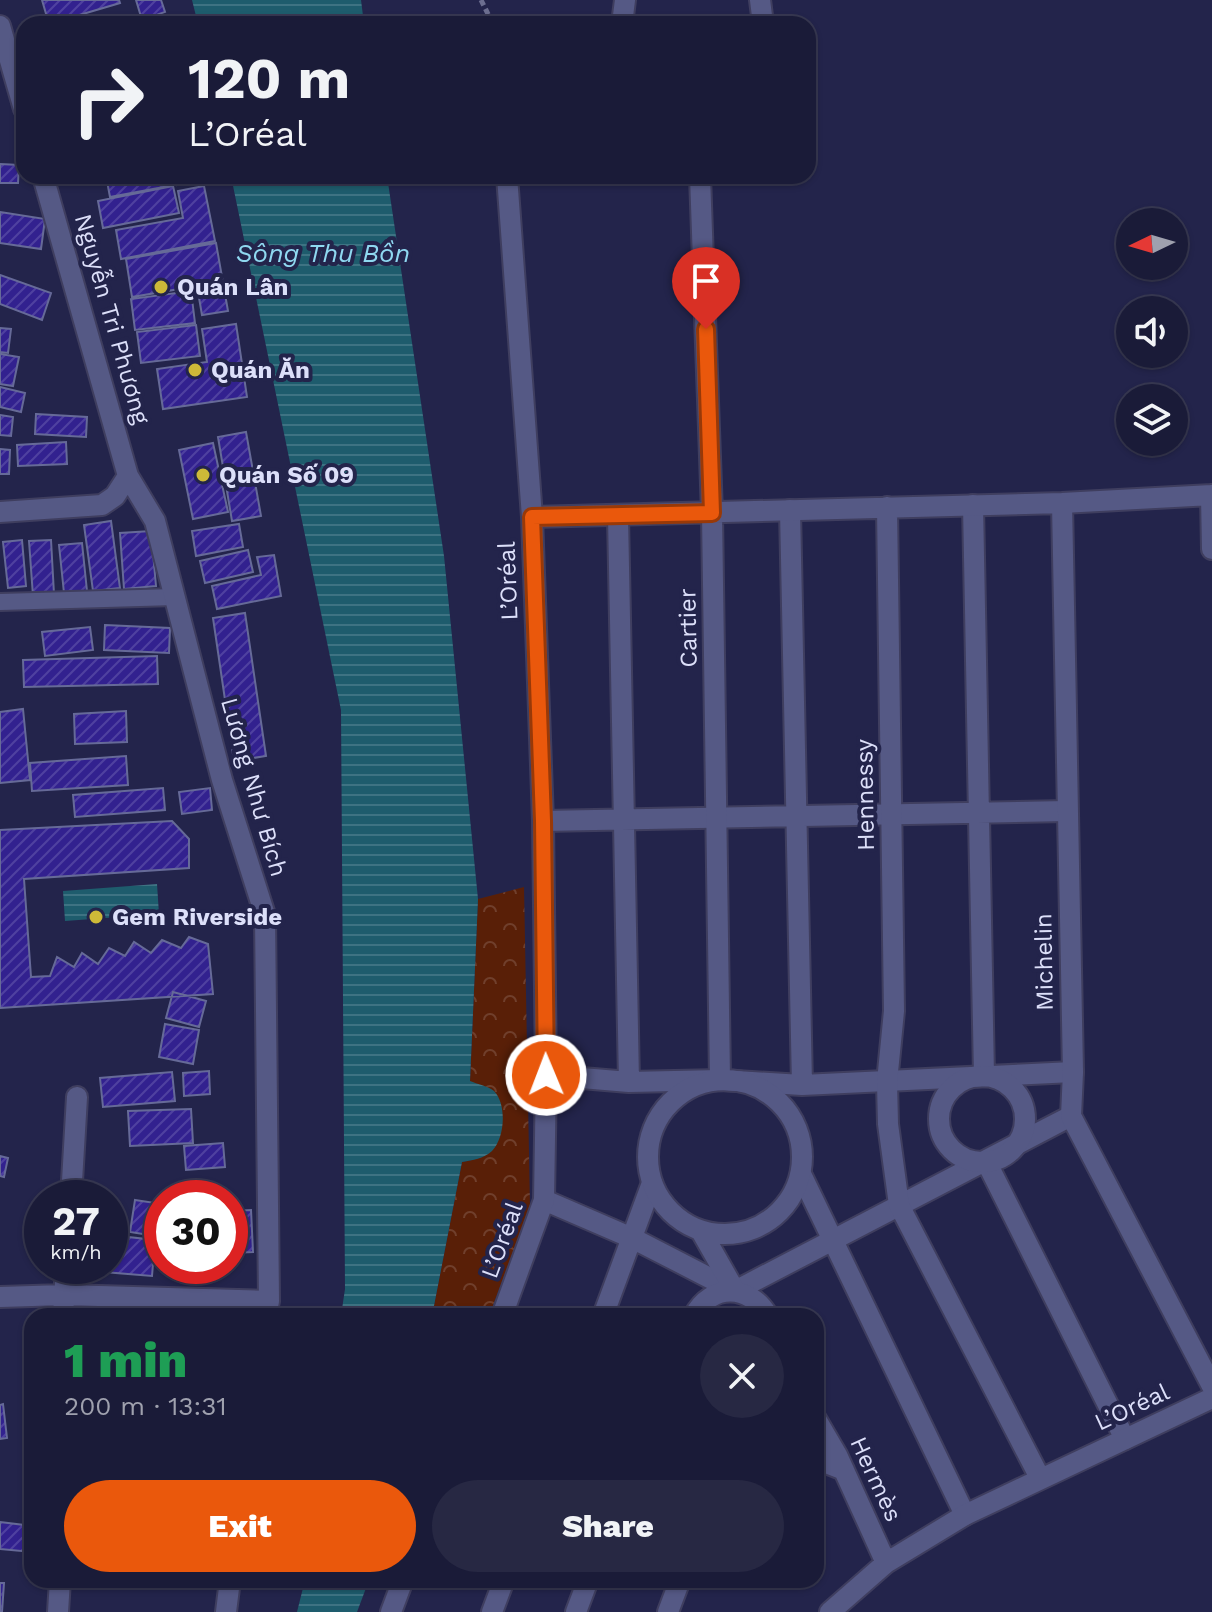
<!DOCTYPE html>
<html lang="en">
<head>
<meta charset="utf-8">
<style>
	:root { --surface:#1a1b38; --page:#272843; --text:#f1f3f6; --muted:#9fa1ae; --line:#383953; --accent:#ea580c }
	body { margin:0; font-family:"Work Sans",sans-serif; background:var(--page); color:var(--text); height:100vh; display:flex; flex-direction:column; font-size:30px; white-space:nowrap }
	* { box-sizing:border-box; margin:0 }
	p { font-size:26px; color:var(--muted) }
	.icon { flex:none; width:44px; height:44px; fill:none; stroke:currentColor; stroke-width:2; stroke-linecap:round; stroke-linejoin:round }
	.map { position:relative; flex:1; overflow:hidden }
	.panel { position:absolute; left:24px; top:1308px; width:800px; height:280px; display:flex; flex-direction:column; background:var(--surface); border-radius:24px; box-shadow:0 2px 6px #0004,0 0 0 2px var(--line) }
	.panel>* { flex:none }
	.top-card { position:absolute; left:16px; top:16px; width:800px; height:168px; border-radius:24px; box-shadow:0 2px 6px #0004,0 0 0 2px var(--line); background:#1a1b38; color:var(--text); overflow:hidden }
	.needle { width:52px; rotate:265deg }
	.buttons { position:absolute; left:1116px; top:208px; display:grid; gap:16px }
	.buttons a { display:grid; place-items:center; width:72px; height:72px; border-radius:50%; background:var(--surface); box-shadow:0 2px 6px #0004,0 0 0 2px var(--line); font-size:40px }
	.speed { position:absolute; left:24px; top:1180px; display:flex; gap:16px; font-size:40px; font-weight:700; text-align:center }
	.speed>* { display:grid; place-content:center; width:104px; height:104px; border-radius:50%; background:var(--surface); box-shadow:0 2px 6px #0004,0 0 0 2px var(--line); line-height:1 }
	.speed small { font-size:20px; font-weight:400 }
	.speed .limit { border:12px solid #d22; background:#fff; color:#111 }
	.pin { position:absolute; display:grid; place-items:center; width:68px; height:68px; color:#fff; margin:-82px -34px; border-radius:50% 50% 50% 0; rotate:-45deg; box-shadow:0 0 8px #0007 }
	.pin .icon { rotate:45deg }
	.me { position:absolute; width:88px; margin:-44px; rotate:359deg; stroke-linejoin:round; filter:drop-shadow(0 0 6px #0008) }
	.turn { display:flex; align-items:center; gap:28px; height:168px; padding:0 40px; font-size:36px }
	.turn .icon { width:104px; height:104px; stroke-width:2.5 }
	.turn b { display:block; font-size:56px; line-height:68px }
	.round { display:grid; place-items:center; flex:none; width:84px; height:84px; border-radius:42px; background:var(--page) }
	.headline { display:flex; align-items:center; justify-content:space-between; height:136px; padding:0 40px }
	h1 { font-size:48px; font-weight:800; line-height:60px; color:#1e9e55 }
	.button { display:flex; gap:16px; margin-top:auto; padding:16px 40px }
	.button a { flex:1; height:92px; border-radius:48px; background:var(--accent); color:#fff; font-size:32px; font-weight:800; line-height:92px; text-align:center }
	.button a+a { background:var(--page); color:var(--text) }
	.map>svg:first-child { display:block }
	.park { fill:url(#park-crowns) }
	.water { fill:url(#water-rules) }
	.building { fill:url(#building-hatch); stroke:#666a98; stroke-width:2 }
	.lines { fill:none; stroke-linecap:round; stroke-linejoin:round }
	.service-casing { stroke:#3f3e5f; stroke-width:20 }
	.pedestrian-casing { stroke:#3f3e5f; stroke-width:24 }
	.minor-casing { stroke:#3f3e5f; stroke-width:24 }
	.path { stroke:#6c6e90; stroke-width:5; stroke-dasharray:6 4; stroke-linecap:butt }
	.service { stroke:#555985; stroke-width:16 }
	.pedestrian { stroke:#555985; stroke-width:20 }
	.minor { stroke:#555985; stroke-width:20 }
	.route-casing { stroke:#983908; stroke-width:20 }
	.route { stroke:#ea580c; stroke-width:14 }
	.poi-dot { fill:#cdb938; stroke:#23244b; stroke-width:3 }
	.labels { text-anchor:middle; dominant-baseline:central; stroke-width:8; stroke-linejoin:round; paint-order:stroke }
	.poi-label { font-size:24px; font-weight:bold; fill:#dcdff9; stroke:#23244b; text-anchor:start }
	.street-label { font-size:24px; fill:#dcdff9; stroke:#23244b }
	.water-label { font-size:26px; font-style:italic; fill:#8fd8f0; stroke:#23244b }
</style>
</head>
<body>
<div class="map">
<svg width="1212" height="1612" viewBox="0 0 1212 1612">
	<defs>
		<pattern id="park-crowns" width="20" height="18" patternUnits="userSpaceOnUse" patternTransform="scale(2)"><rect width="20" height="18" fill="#591f07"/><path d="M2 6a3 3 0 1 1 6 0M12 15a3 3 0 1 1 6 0" fill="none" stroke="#703f2c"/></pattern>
		<pattern id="water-rules" width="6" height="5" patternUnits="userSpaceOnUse" patternTransform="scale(2)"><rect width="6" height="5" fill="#1e5c6d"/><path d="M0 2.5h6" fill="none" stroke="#3e7383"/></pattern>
		<pattern id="building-hatch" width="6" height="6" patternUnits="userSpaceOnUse" patternTransform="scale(2)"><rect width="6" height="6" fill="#32218f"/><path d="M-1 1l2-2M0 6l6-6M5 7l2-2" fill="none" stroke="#4f41a0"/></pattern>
	</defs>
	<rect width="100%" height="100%" fill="#23244b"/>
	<!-- park -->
	<path class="park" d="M524,887l6,320 -41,109h-57l30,-154c32,-5 38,-16 40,-46l-32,-35 8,-182z"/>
	<!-- water -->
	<path class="water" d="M192,0h169l3,24h-166z
		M231,176h156l57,380 34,343 -8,182c7,3 18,5 24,10 13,13 11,47 -2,60 -9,8 -19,9 -30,11l-30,154h-91l4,-27 -4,-579z
		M157,884l2,30 -94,7 -2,-30z
		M305,1580h64l-12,32h-60z"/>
	<!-- building -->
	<path class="building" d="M42,0h77l1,3 -71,21z
		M136,0h25l4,12 -23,8z
		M0,164l19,1 -1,18h-18z
		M106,176h61l2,10 -59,11z
		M175,176h27l1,2 -26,7z
		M173,186l6,27 -76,15 -5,-27z
		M204,186l11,55 -94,18 -5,-29 67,-12 -5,-27z
		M0,212l45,7 -4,30 -41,-6z
		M216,243l12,68 -26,4 -5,-29 -65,11 -6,-38z
		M0,275l51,18 -9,27 -42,-16z
		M191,291l4,32 -60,7 -4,-31z
		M236,324l11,73 -84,12 -6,-40 50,-7 -5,-33z
		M196,325l4,31 -59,7 -4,-31z
		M0,328l11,1 -3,24 -8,-1z
		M0,354l19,3 -6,29 -13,-2z
		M0,387l25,6 -4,19 -21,-5z
		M36,414l51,3 -1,20 -51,-3z
		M0,415l13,2 -2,19 -11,-1z
		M246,432l15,84 -29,5 -14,-84z
		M66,442l1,22 -49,2 -1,-21z
		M213,443l15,69 -35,7 -14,-69z
		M0,449l10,1 -1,24h-9z
		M111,521l9,67 -27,3 -9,-66z
		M239,524l4,23 -47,9 -4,-25z
		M151,531l5,55 -32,3 -4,-56z
		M22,540l4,46 -18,2 -5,-46z
		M51,540l3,54 -21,2 -4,-55z
		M82,543l5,48 -23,2 -5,-48z
		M248,550l5,22 -48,11 -5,-22z
		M274,555l7,41 -64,13 -5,-23 49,-11 -4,-18z
		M245,613l21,143 -32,5 -21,-143z
		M105,625l65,3 -1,25 -65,-3z
		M90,627l3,23 -48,6 -3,-24z
		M157,656l1,28 -134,3 -1,-27z
		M23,709l7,71 -30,3v-71z
		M126,711l1,31 -52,2 -1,-30z
		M126,756l2,29 -96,6 -2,-28z
		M163,788l2,22 -90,7 -2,-22z
		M210,788l2,22 -30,4 -3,-22z
		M172,821l17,18v29l-165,11 7,98 19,-1 7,-19 17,10 8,-14 16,11 11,-16 16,8 9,-14 17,11 11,-13 19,8 8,-11 19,7 5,50 -213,14v-178z
		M173,992l33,9 -7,26 -33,-9z
		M165,1024l34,6 -6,34 -34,-7z
		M209,1071l1,23 -26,2 -1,-23z
		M172,1072l3,29 -72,6 -3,-29z
		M191,1109l2,34 -63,3 -2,-35z
		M223,1143l2,24 -39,3 -2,-24z
		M0,1156l8,2 -4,19 -4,-1z
		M135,1200l27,4v33l-32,-5z
		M251,1210l2,42 -23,1v-42z
		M110,1235l45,5 -3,36 -48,-4 1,-6h5z
		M3,1404l4,34 -7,1v-34z
		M0,1522l32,4v26l-32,-3z
		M0,1583h4l-2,29h-2z"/>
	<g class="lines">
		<defs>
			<path id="service" d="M0,602l175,-5"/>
			<path id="pedestrian" d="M973,505l11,571
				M790,510l12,575
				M618,516l11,566
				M543,821l524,-10
				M546,1075l83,7 91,-2 82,5 271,-13
				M986,1161l139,278
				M801,1174l164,341
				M544,1200l88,38 103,53 336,-175
				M603,1316l49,-133
				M492,1612l12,-32
				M668,1612l12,-32"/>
			<path id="minor" d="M760,0l3,24
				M622,24l3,-24
				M0,26l24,83
				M43,176l85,300 27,45 67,259 43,135 4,386 -3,15
				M700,176l12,337 8,567
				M1211,495l1,54
				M1062,503l11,569 -2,44 141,270
				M887,507l7,504 -7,71 1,42 11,81 141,273
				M0,512l102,-7 13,-9 13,-20
				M532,517l530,-14 150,-8
				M939 1119a43 43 0 1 1 86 0a43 43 0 1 1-86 0Z
				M648 1157a77 77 0 1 1 154 0a77 77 0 1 1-154 0Z
				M71,1198l6,-101
				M701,1231l34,60
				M0,1297l64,-2 205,6
				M63,1316l3,-50
				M502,1316l42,-116 2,-125 -3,-254 -11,-304 -25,-341
				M694,1316c17,-33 56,-32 74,0
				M816,1419l21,36 49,108
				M816,1459l28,11
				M58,1612l2,-32
				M226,1612l4,-32
				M391,1612l12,-32
				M576,1612l12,-32
				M830,1612l56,-49 79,-48 247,-117"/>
		</defs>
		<!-- service casing -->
		<use href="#service" class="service-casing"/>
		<!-- pedestrian casing -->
		<use href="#pedestrian" class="pedestrian-casing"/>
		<!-- minor casing -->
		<use href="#minor" class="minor-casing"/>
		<!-- path -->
		<path class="path" d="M481,0l12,24"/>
		<!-- service -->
		<use href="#service" class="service"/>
		<!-- pedestrian -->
		<use href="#pedestrian" class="pedestrian"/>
		<!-- minor -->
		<use href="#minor" class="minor"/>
	</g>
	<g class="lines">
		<defs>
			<path id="route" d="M546,1075l-3,-254 -11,-304 180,-4 -6,-184"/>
		</defs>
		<!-- route casing -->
		<use href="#route" class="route-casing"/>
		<!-- route -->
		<use href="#route" class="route"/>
	</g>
	<!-- markers -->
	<g class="poi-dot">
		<circle cx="161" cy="287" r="8"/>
		<circle cx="195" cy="370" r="8"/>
		<circle cx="203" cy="475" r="8"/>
		<circle cx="96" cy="917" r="8"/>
	</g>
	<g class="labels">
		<!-- poi labels -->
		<g class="poi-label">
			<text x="177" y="287">Quán Lân</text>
			<text x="211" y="370">Quán Ăn</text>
			<text x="219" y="475">Quán Số 09</text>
			<text x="112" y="917">Gem Riverside</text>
		</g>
		<!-- street labels -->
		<g class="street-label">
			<text transform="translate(112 319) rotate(74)">Nguyễn Tri Phương</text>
			<text transform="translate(508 581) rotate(-92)">L’Oréal</text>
			<text transform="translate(688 628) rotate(-91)">Cartier</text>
			<text transform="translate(254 787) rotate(74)">Lương Như Bích</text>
			<text transform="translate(865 795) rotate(-91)">Hennessy</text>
			<text transform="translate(1044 962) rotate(-91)">Michelin</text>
			<text transform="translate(502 1240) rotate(-70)">L’Oréal</text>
			<text transform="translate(1132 1407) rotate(-25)">L’Oréal</text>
			<text transform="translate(876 1479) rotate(65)">Hermès</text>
		</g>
		<!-- water labels -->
		<g class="water-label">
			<text x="323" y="253">Sông Thu Bồn</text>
		</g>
	</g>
</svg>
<div class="buttons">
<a><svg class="needle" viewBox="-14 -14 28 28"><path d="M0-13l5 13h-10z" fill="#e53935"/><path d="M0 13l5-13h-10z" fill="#9fa1ae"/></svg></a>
<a><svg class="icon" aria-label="sound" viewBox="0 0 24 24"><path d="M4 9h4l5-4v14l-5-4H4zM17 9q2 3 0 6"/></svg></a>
<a><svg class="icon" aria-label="layers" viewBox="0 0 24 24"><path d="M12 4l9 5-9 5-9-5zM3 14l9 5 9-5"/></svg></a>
</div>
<div class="speed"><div>27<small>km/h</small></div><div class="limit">30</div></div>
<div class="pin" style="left:706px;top:329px;background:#d93025"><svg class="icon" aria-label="arrive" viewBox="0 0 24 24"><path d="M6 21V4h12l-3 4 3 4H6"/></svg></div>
<svg class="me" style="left:546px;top:1075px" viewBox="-20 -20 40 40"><circle r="17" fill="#ea580c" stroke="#fff" stroke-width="3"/><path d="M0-11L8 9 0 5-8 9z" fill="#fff"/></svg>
<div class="top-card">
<div class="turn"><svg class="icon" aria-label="right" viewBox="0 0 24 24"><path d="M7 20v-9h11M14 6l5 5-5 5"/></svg><div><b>120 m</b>L’Oréal</div></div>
</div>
<section class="panel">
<div class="headline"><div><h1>1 min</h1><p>200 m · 13:31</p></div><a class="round"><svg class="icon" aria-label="close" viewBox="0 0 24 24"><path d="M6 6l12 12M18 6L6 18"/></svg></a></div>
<div class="button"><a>Exit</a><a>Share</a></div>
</section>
</div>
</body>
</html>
